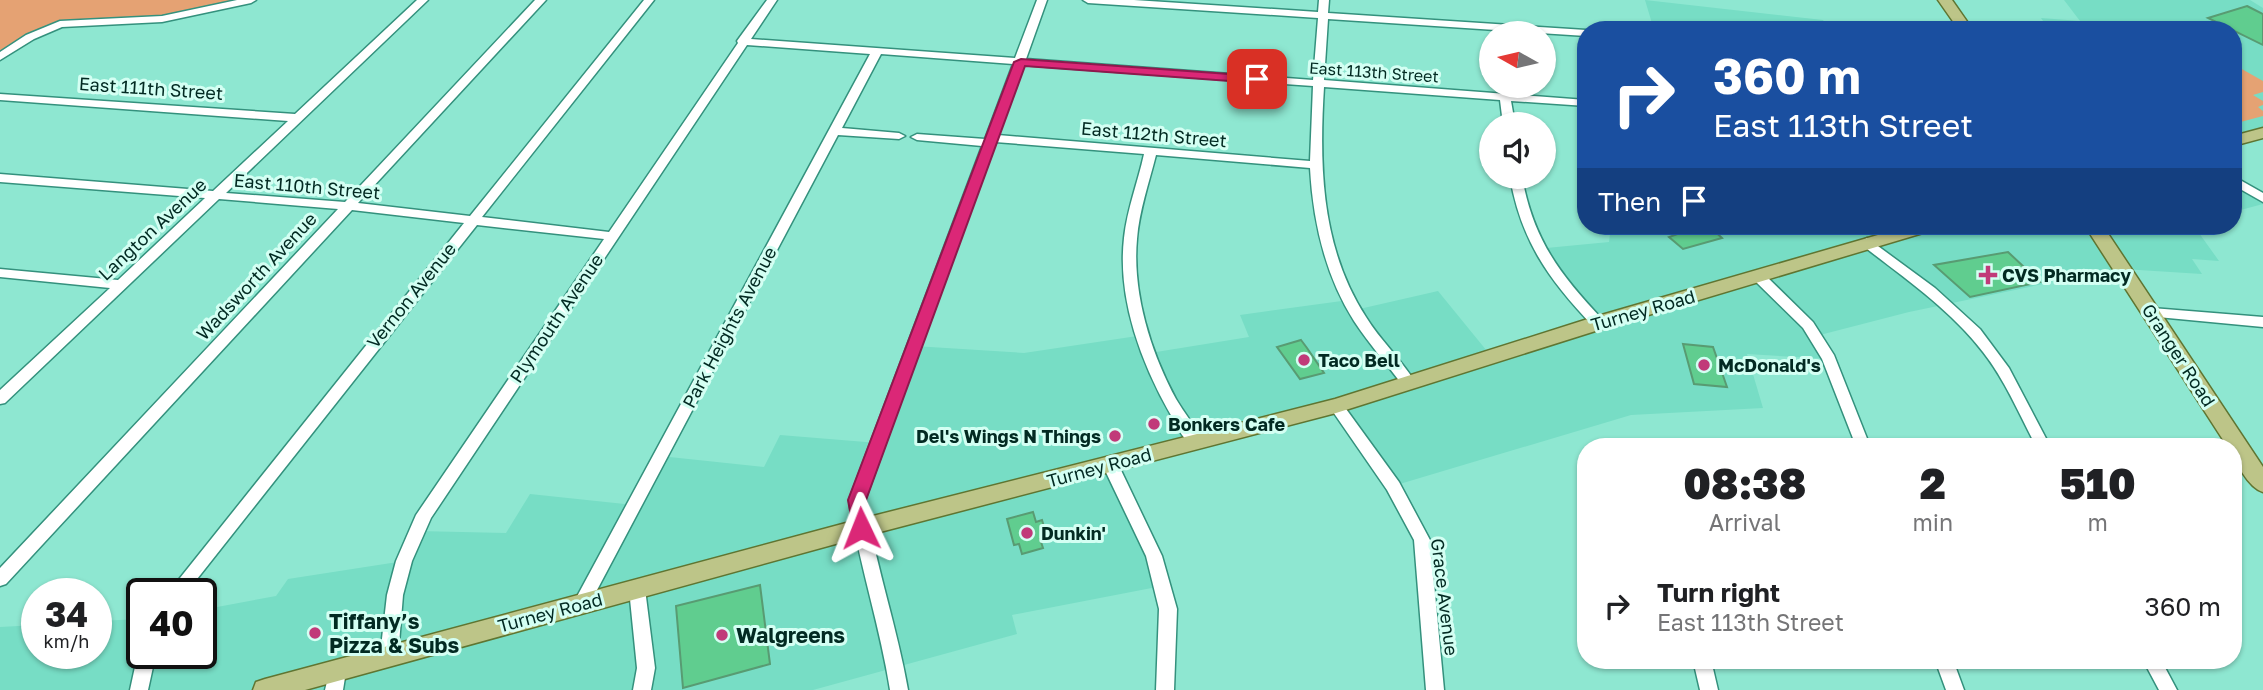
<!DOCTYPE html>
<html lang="en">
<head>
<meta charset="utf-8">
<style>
	:root { --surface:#fff; --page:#f2f2f2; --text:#202124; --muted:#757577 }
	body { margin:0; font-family:"Golos Text",sans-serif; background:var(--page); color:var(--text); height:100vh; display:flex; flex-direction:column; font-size:26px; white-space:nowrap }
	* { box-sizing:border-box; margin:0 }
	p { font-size:23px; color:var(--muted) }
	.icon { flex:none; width:38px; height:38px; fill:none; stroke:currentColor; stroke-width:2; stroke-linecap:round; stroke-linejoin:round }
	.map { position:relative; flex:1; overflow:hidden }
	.drawer { position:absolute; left:1577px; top:438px; width:665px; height:231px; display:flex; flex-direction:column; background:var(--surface); border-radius:28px; box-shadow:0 2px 5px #0004 }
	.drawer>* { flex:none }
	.hud { position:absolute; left:1577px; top:21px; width:665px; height:214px; border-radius:28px; box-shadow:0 2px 5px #0004; background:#1a4fa0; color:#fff; overflow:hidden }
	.needle { width:46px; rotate:278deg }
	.controls { position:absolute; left:1479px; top:21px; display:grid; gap:14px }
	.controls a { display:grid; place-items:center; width:77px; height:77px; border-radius:50%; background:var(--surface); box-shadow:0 2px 5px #0004; font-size:35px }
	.speed { position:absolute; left:21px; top:578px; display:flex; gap:14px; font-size:35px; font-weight:700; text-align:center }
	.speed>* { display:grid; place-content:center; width:91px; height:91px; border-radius:50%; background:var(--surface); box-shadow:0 2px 5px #0004; line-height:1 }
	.speed small { font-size:18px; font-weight:400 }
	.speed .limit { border:4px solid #111; border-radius:10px; background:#fff; color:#111 }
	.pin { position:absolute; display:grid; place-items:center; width:60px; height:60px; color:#fff; margin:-30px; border-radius:14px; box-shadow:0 4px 10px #0006 }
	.me { position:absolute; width:77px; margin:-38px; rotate:358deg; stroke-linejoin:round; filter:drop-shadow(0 0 5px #0008) }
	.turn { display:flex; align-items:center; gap:24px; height:147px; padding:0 21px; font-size:32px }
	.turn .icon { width:91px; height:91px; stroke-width:2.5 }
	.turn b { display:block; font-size:49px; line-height:60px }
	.then { display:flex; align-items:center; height:66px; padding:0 21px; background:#0003; gap:14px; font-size:26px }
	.eta { display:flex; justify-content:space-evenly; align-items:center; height:119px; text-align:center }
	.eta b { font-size:42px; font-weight:800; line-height:49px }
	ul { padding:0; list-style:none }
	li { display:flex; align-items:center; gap:21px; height:98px; padding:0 21px }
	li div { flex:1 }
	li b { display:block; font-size:26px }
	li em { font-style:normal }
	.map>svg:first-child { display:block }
	.built { fill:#77ddc5 }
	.green { fill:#e5a273 }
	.building { fill:#60cd8f; stroke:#589b72; stroke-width:2 }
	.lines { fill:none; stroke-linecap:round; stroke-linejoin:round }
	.minor-casing { stroke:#34917d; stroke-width:3 }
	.major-casing { stroke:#5f7531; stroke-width:3 }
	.minor { fill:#fff; fill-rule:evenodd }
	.major { fill:#bdc588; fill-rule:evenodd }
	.route { fill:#db2777; stroke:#8e194d; stroke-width:2 }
	.poi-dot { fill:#c13a79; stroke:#d4fff3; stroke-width:2.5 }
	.labels { text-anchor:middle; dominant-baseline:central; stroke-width:6; stroke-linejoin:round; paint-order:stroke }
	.far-street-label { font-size:16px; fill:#022a22; stroke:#d4fff3 }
	.street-label { font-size:18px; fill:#022a22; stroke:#d4fff3 }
	.poi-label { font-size:18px; font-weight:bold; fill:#022a22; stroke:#d4fff3; text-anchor:start }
	.near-poi-label { font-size:21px; font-weight:bold; fill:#022a22; stroke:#d4fff3; text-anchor:start }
</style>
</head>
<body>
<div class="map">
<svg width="2263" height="690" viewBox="0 0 2263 690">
	<rect width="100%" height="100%" fill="#8ee7d1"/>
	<!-- built -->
	<path class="built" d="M1645,0l178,20 7,10h-176z
		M2064,0h186l13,8v125l-30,8v-111h-184l-8,-12 39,3z
		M2233,180l30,18v6l-30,8z
		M1611,226h583l25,35 -27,-2 10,15 -79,-5 -86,8 6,7 -134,28 -93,24 13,23 -82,-5 16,54 -132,7 -238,71 -57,-80 -225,58 51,122 -150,29 5,19 -204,56h-813v-63l37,-2v28h59v-32l46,-2v34h59v-43l75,-14 12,-17 116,-18 13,-30 89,2 24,-39 104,11 26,-49 104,11 16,-32 98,8 36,-97 110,7 120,-18 6,18 99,-16 -9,-22 109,-15 6,10 83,-19 53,65 106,-33 -61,-74 73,-7z"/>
	<!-- green -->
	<path class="green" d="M0,0h251l-62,15 -129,9 -60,33z
		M2240,68l23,13v11l-10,3 10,6v4l-5,2 5,4v5l-30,8v-54z"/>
	<!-- building -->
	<path class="building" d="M2247,6l16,8v31l-55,-27z
		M1700,226h9l13,12 -39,11 -14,-12z
		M2008,252l32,30 -70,15 -36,-32z
		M1301,340l6,8 17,25 -24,6 -23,-32z
		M1683,344l30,3 14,40 -33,-3z
		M1033,512l3,10 6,-2 5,17 -7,2 3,9 -21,6 -3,-10 -5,1 -7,-26z
		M760,585l10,79 -87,24 -7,-82z"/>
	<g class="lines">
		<defs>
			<path id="minor" d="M237,0h19l-5,3 -89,19 -100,5 -28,12 -34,21v-8l26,-17 34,-14 102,-5z
				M417,0h11l-202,193 119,9 190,-202h11l-188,203 112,13 174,-216h10l-172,217 127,15 129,-189 -1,-2 30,-41h10l-26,39 264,19 22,-58h10l-21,59 287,21 5,-62 -230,-15 -5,-3h51l184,12 1,-12h10l-1,13 258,17v6l-258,-17 -4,61 262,20v6l-75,-5 4,23h-12l-3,-24 -176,-13c-5,79 -3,161 42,230 14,23 35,42 49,65l-7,5 -5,-1c-16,-22 -34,-42 -49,-65 -29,-46 -41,-99 -44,-153l-154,-13c-7,28 -17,56 -19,84 -5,54 14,114 39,160 8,14 19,27 27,41l-3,4c-14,4 -22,-16 -28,-27 -30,-52 -55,-117 -48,-179 3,-29 14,-56 20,-84l-149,-12 -130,358c10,64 32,126 43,190h-18c-10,-64 -31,-126 -41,-190l133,-354 -65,-6 -6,-3 6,-3 68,5 28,-75 -132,-10 -39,74 57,5 6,3 -6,3 -61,-4 -250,472 -6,2 -6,-2 -2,-5 296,-548 -123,-9 -316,473 -19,43 -9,34 -5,61 -3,5 -6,3 -6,-3 -3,-5 7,-61 9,-34 20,-46 188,-276 -127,-14 -291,368h-18l296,-370 -112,-13 -346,374 -6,2v-18l338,-359 -119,-10 -214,204 -5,1v-14l110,-102 -110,-11v-8l118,11 87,-82 -205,-16v-8l213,17 75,-70 -288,-21v-6l295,20zM1023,65l290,21 -3,75 -312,-26z
				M2233,176l30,17v9l-30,-17z
				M1510,177h12c11,62 38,98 81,143l2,3 -2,3h-10c-44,-46 -72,-85 -83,-149z
				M1867,238l68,50 45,41 29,39 41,78h-14c-17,-32 -31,-66 -53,-94 -33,-43 -79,-74 -121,-107l-1,-3z
				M1759,273l5,1 49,48 21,33 36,91h-14l-34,-87 -19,-31 -49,-48 -2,-3 2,-3z
				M2152,308l111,9v10l-116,-11 -2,-3z
				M1336,401l5,1 58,80 31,58 14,150h-18l-12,-150 -27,-50 -58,-84 2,-4z
				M1110,458l5,2 3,4 44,92 15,53 -3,81h-18l3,-81 -13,-53 -44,-92 3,-4z
				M637,582l6,2 2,5 10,79 -4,22h-18l4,-22 -8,-79 2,-5z
				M142,647v6h14l-8,37h-18l8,-37z
				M1693,660h18l7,30h-18z
				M1935,660h18l11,30h-18z
				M2143,660h18l16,30h-18z
				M337,663l6,2 3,6 -3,19h-18l6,-25z"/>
			<path id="major" d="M1938,0h14l21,30h-14z
				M2263,128v10l-30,8v-10z
				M1909,226h27l-3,4 -328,98 -269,85 -475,124 -556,153h-52l3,-8 9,-3 596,-160 474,-120 256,-81z
				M2085,226h18l160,241v25c-14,-4 -30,-31 -30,-46h-6z"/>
		</defs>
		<!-- minor casing -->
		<use href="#minor" class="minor-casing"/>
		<!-- major casing -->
		<use href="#major" class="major-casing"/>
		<!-- minor -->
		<use href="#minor" class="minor"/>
		<!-- major -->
		<use href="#major" class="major"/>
	</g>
	<!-- route -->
	<path class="route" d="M1021,59l236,17 6,3 -6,4 -232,-17 -159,434 4,28 -9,7 -7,-2 -6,-33 166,-438z"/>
	<!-- markers -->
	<g class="poi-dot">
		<path d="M1984.5 264.5h7v7h7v7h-7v7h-7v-7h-7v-7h7z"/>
		<circle cx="1304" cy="360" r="7"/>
		<circle cx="1704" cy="365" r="7"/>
		<circle cx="1154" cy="424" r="7"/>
		<circle cx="1115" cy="436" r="7"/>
		<circle cx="1027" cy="533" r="7"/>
		<circle cx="315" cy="633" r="7"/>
		<circle cx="722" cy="635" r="7"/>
	</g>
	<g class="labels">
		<!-- far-street labels -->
		<g class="far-street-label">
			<text transform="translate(1374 72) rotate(4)">East 113th Street</text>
		</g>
		<!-- street labels -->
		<g class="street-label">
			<text transform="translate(151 88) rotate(4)">East 111th Street</text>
			<text transform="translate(1154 134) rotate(5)">East 112th Street</text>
			<text transform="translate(307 186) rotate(5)">East 110th Street</text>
			<text transform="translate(152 229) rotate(-43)">Langton Avenue</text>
			<text transform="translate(256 276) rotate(-47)">Wadsworth Avenue</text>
			<text transform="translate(411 295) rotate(-51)">Vernon Avenue</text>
			<text transform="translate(1643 310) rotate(-16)">Turney Road</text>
			<text transform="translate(556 318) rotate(-56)">Plymouth Avenue</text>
			<text transform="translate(729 327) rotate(-62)">Park Heights Avenue</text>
			<text transform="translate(2179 355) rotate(57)">Granger Road</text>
			<text transform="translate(1099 467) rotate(-15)">Turney Road</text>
			<text transform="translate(1445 597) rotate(83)">Grace Avenue</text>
			<text transform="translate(550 612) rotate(-15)">Turney Road</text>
		</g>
		<!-- poi labels -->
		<g class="poi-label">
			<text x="2002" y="275">CVS Pharmacy</text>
			<text x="1318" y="360">Taco Bell</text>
			<text x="1718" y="365">McDonald's</text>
			<text x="1168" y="424">Bonkers Cafe</text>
			<text x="1101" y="436" text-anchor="end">Del's Wings N Things</text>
			<text x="1041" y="533">Dunkin'</text>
		</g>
		<!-- near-poi labels -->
		<g class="near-poi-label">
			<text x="329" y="621">Tiffany’s<tspan x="329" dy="24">Pizza &amp; Subs</tspan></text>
			<text x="736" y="635">Walgreens</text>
		</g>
	</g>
</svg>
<div class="controls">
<a><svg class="needle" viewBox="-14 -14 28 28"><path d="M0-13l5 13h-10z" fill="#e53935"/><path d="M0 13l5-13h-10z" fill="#757577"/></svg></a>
<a><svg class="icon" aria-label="sound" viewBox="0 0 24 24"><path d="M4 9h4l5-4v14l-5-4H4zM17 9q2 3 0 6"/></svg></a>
</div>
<div class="speed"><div>34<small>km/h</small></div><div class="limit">40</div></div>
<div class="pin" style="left:1257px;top:79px;background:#d93025"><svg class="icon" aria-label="arrive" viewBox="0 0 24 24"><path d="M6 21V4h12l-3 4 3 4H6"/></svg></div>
<svg class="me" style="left:861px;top:528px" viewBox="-20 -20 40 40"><path d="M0-17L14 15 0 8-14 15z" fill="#db2777" stroke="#fff" stroke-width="4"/></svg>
<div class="hud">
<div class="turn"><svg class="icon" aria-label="right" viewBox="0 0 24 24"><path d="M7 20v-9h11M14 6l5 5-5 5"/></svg><div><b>360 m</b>East 113th Street</div></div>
<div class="then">Then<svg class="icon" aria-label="arrive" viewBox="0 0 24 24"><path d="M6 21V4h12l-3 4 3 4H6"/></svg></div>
</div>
<section class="drawer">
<div class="eta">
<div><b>08:38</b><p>Arrival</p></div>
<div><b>2</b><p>min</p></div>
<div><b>510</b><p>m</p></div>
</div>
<ul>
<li><svg class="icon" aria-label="right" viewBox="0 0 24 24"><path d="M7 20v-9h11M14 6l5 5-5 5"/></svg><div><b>Turn right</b><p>East 113th Street</p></div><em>360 m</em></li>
</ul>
</section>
</div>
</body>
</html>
